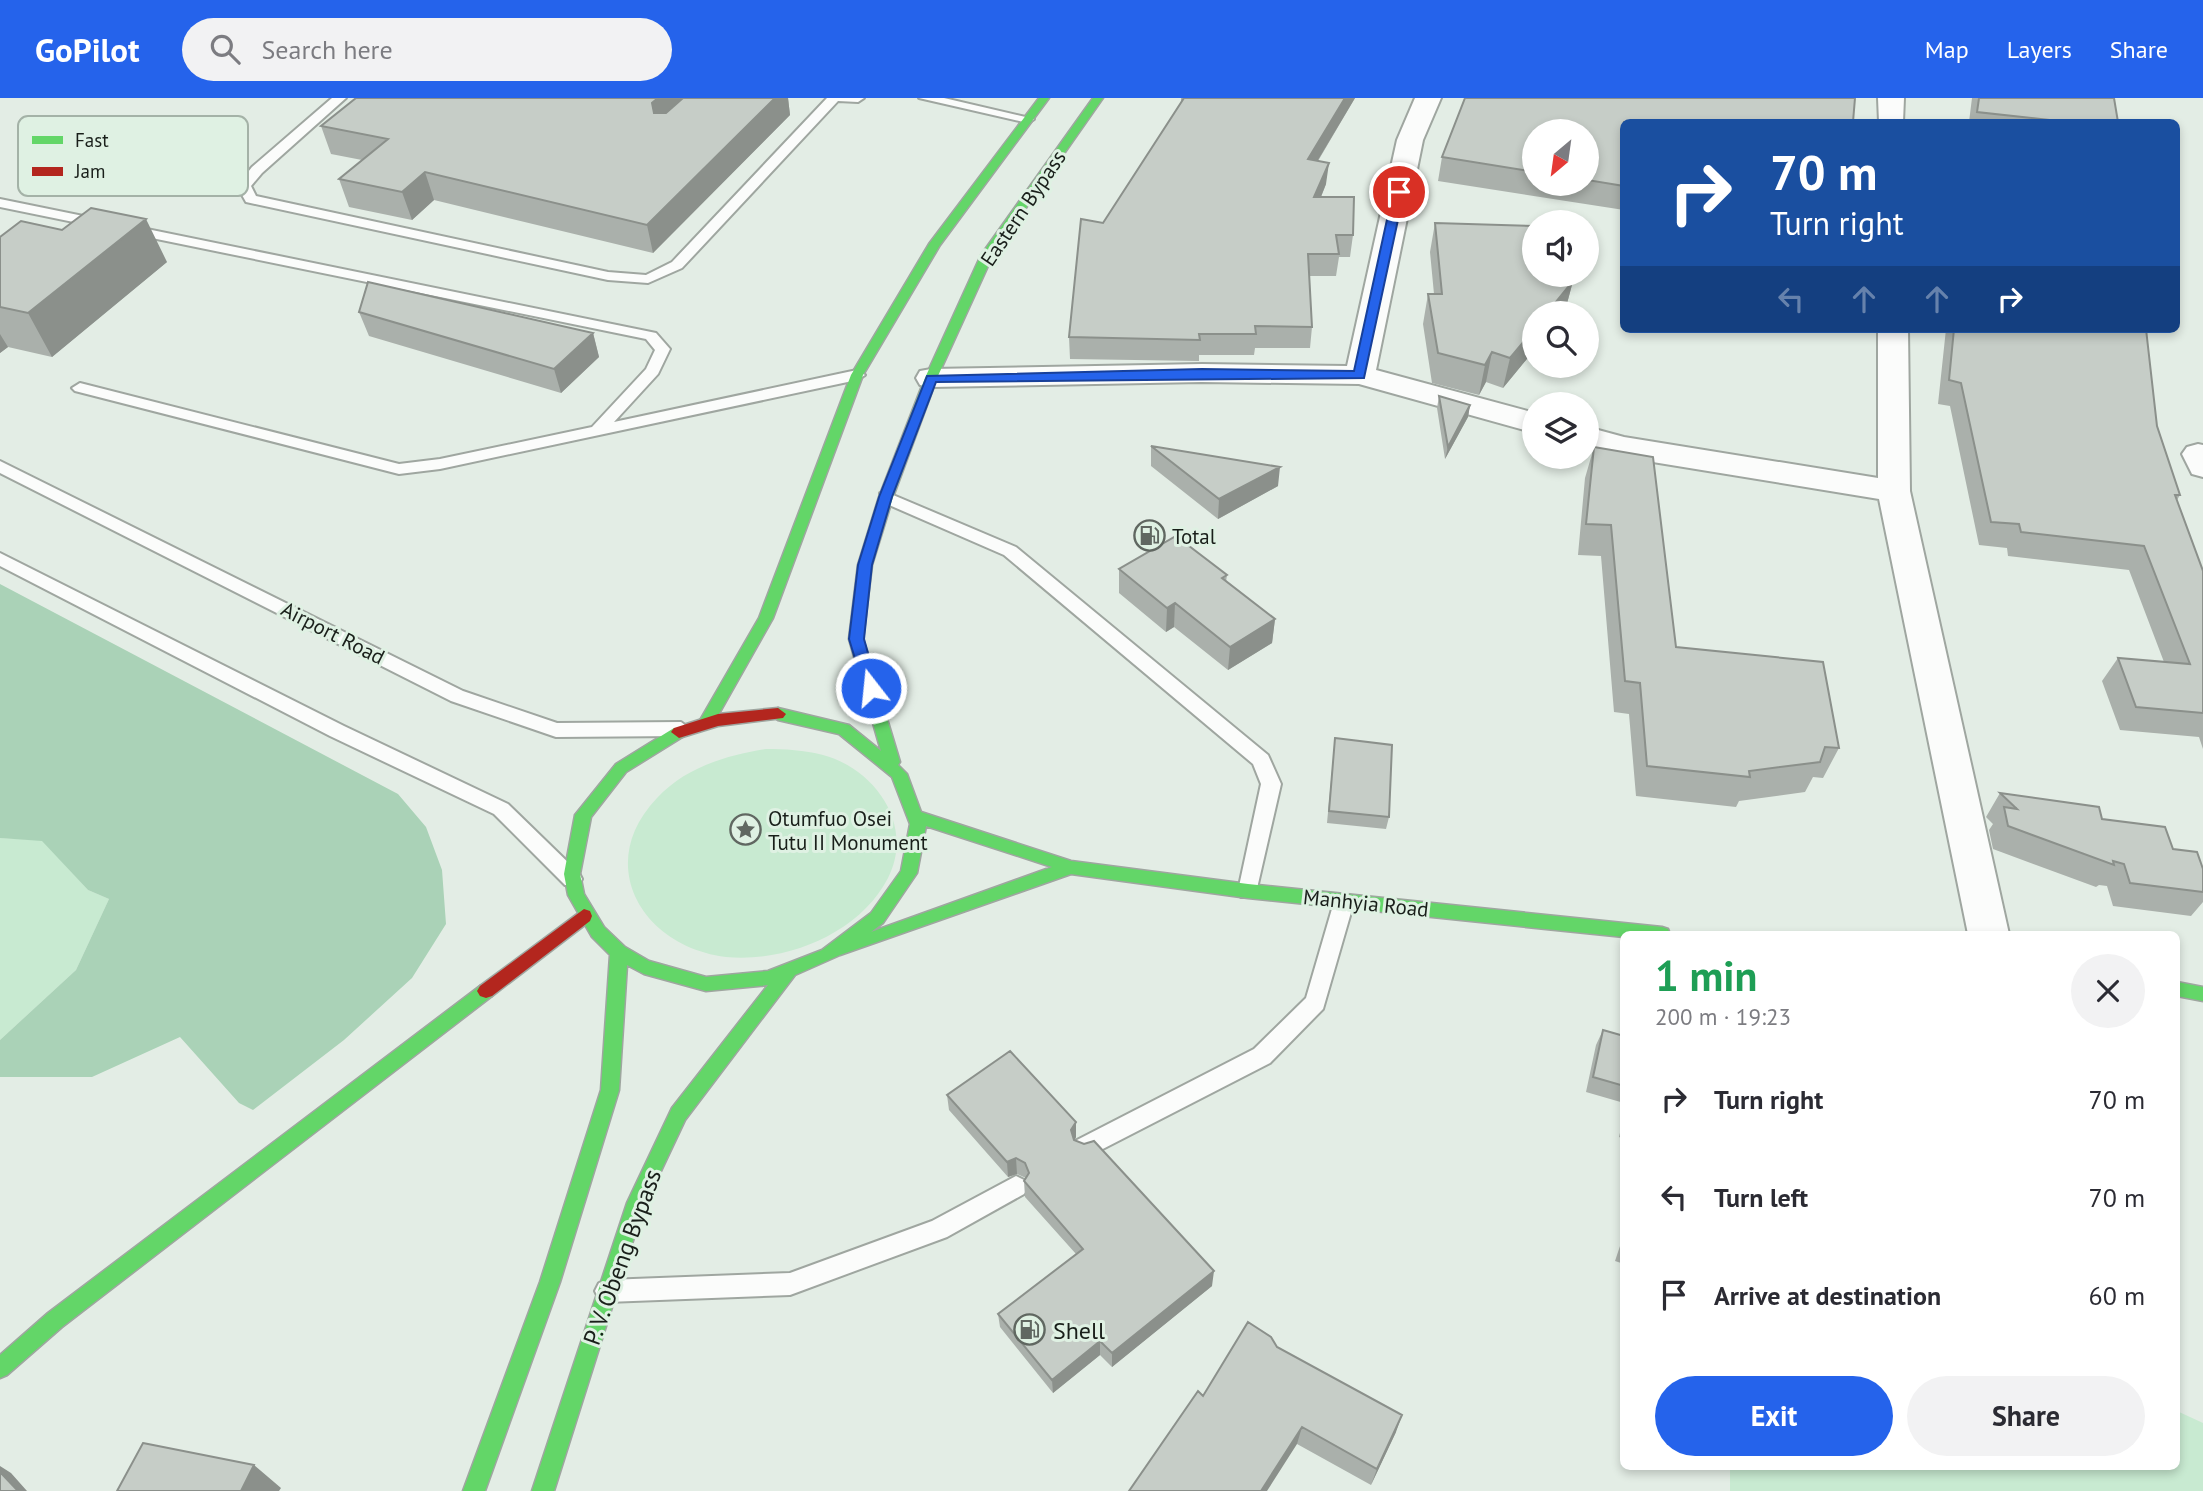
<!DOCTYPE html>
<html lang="en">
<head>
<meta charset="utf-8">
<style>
	:root { --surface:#fff; --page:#f2f2f3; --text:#2b2b33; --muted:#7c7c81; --accent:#2563eb }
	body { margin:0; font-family:"PT Sans",sans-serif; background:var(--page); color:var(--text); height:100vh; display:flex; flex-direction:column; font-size:26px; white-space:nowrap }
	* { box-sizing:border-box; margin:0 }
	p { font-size:23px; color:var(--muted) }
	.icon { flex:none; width:38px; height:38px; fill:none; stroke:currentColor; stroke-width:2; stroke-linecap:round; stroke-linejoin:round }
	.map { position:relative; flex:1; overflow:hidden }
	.side { position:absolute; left:1620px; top:833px; width:560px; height:539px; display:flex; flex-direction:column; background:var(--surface); border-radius:10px; box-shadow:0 4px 10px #0003 }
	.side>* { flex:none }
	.hud { position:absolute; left:1620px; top:21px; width:560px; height:214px; border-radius:10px; box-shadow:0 4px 10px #0003; background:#1a4fa0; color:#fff; overflow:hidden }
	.needle { width:46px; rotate:209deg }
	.tools { position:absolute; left:1522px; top:21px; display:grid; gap:14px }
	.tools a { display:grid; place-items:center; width:77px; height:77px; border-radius:50%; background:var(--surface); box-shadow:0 4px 10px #0003; font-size:35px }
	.pin { position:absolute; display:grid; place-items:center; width:60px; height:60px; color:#fff; margin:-30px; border:4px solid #fff; border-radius:50%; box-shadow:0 2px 7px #0007 }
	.me { position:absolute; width:77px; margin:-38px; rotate:344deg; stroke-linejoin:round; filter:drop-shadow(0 0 5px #0008) }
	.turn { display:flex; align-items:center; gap:24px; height:147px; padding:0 35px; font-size:32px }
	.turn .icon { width:91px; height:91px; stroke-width:2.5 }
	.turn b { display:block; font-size:49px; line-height:60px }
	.lanes { display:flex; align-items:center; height:66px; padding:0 35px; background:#0003; justify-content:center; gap:35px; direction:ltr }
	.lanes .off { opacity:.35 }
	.round { display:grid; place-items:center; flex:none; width:74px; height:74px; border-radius:37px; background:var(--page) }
	.overview { display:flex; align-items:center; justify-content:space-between; height:119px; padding:0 35px }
	h1 { font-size:42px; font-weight:600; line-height:52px; color:#1e9e55 }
	.cta { display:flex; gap:14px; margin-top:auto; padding:14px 35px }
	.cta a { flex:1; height:80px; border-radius:42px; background:var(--accent); color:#fff; font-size:28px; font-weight:600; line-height:80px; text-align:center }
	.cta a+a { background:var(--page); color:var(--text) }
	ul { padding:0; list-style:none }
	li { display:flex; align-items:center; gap:21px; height:98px; padding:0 35px }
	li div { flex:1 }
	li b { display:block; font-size:26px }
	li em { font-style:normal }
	header { display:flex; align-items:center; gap:42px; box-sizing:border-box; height:98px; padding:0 35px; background:var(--accent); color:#fff }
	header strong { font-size:33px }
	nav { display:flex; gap:38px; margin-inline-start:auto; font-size:24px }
	.search { width:490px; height:63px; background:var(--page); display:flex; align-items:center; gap:18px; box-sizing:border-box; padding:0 24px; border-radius:38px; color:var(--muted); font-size:26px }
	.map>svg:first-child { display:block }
	.green { fill:#c8ead1 }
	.forest { fill:#aad2b7 }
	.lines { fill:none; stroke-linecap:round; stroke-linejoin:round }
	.lane-casing { stroke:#9fa6a0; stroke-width:4 }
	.street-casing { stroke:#9fa6a0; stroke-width:4 }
	.fast-casing { stroke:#9fa6a0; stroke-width:3 }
	.jam-casing { stroke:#9fa6a0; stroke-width:3 }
	.lane { fill:#fbfcfb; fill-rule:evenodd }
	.street { fill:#fbfcfb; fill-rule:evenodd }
	.fast { fill:#63d668; fill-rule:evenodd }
	.jam { fill:#b3261e; fill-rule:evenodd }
	.wall { fill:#aab0ab; fill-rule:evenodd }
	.shaded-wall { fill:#8b908b }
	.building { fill:#c6cdc7; stroke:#8b908b; stroke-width:2 }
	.route { fill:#2563eb; stroke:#184099; stroke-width:2 }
	.labels { text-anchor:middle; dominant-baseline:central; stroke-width:6; stroke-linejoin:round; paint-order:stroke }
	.street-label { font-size:21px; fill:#191f1a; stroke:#dff1e3 }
	.poi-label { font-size:21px; fill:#191f1a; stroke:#dff1e3; text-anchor:start }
	.near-street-label { font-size:24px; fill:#191f1a; stroke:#dff1e3 }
	.near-poi-label { font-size:24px; fill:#191f1a; stroke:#dff1e3; text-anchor:start }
	.key { fill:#dff1e3; stroke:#a4b2a7; stroke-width:2 }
	.key-label { font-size:19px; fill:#191f1a }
</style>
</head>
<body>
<header>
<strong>GoPilot</strong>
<div class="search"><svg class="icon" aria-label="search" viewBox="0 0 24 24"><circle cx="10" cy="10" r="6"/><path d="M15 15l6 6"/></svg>Search here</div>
<nav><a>Map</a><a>Layers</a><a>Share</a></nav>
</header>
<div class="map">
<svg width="2203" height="1393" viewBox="0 0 2203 1393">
	<rect width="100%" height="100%" fill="#e3ede5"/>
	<!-- green -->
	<path class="green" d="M766,651c19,0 38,1 57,6 52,14 92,70 65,123 -28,55 -102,85 -162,79 -83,-10 -133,-92 -69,-159 29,-31 68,-42 109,-49z
		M0,740l42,2 46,50 21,9 -33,71 -76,70z
		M2177,1313l26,12v68h-473v-24l447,-1z"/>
	<!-- forest -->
	<path class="forest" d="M0,486l398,210 28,33 16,43 4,54 -34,54 -68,62 -91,70 -14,-7 -59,-66 -88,40h-92v-37l76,-70 33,-71 -21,-9 -46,-49 -42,-3z"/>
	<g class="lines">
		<defs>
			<path id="lane" d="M332,0h14l-84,75 -11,13 5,10 352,76 38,3 26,-13 155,-164h37l-6,4 -20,-1 -156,167 -34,15 -40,-3 -362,-78 -9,-16 15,-19z
				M919,0h25l90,21 -6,4z
				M0,101l656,134 14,16 -12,25 -44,48 243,-52 8,5 -8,5 -417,89 -41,5 -324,-83 -3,-3 8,-5 319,81 41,-5 152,-32 54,-58 9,-19 -9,-11 -646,-132z
				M0,363l463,230 94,32 124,-1 9,7 -9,7 -125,1 -105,-36 -451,-228z
				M886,394l130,55 252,208 13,29 -26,113h-14l-3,-6 23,-107 -8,-20 -249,-209 -124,-54v-8z
				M0,455l344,173 164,78 71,69 3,6 -3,6h-14l-71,-71 -164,-78 -330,-170z
				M1344,796l7,2 3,6 -31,107 -53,54 -177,91 -8,3 -8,-3 -3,-7 3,-7 177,-91 52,-51 28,-96 3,-6z
				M1016,1078l8,4 4,7 -4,7 -77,43 -157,58 -183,7 -8,-3 -4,-8 4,-8 8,-3 183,-7 142,-52z"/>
			<path id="street" d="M1415,0h26l-18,42 -47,230 159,43v20l-176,-49 -157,-2 -271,5 -11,-2 -4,-7 4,-7 11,-2 271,-5 145,2 50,-226z
				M1878,0h26l-1,24h-24z
				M1878,231h30l2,162 99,443h-41l-89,-435 -257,-42 -35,-10v-20l37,10 254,41z
				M2198,346l5,1v32l-11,-3 -10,-20 5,-7z"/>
			<path id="fast" d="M1039,0h10l-109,147 -77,130 -90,243 -61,108h-10l-3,-4 60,-104 92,-243 78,-131z
				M1093,0h10l-110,157 -56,123 -44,119 -21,68 -9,74 37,123 -2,3 9,9 14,38 150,49 177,23 414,43 6,2 2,5h-46v3l-376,-39 -177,-24 -231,81 -45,20 -110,145 -42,89 -89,282h-22l95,-288 45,-95 96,-123 -62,6 -62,-17 -17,-9 -8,125 -59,192 -75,209h-22l77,-209 61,-192 9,-135 -18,-18 -24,-42 -4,-21 11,-59 41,-51 58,-36h10l3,4 -3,4 -58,36 -35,45 -11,57 4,20 20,33 21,20 24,14 57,16 62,-6 54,-21 49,-37 30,-42 9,-47 -18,-47 -53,-43 -61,-14 -8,-6 8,-6 71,17 32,26 -32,-112 9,-74 21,-68 46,-119 56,-123zM926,728l126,41 -181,65 12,-9 34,-50z
				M2177,884l26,5v14l-26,-5z
				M486,886l6,2 3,5 -3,5 -430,331 -55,48 -7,3v-23l48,-42 432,-327z"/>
			<path id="jam" d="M778,610l8,6 -3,4 -65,8 -39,12 -8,-6 3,-4 44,-14z
				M584,811l6,2 2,5 -2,5 -98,75 -6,2 -6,-2 -3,-5 3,-5z"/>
		</defs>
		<!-- lane casing -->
		<use href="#lane" class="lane-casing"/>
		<!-- street casing -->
		<use href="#street" class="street-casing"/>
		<!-- fast casing -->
		<use href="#fast" class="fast-casing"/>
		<!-- jam casing -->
		<use href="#jam" class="jam-casing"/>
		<!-- lane -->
		<use href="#lane" class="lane"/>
		<!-- street -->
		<use href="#street" class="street"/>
		<!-- fast -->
		<use href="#fast" class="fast"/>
		<!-- jam -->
		<use href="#jam" class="jam"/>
	</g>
	<!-- wall -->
	<path class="wall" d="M433,0h355l2,17 -137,138 -219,-53 -22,20 -63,-13 -10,-28 23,-19 -31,-6 -10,-28z
		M1181,0h174l-37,63 8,23 -5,13 32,38 -3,22h-11l-3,19h-27l3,51 -2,21h-55l-1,7h-55v6l-129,-2 -1,-22 34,-114 78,-121z
		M1465,0h390l-2,24h-229v88l-186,-29 4,-24zM1535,33h52v53h-52z
		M1972,0h142l4,24h-149z
		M1435,125l138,58 -8,30 -30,2v36l-32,39 -17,-6 -7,13 -47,-12 -9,-59 5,-30h6l-4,-42z
		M0,139l167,25 -115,95 -44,-10 -8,6z
		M359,214l234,21 6,24 -38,36 -192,-57z
		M1946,231h200l11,97 23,69 -3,5 26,71v178l-4,-12 -79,-7 -18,-49 16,-23 46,4 -35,-92 -121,-14 -1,-8 -28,-3 -29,-139 -12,-2z
		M1439,298l31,9 -2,12 -23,42 -8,-51z
		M1151,348l127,40 -60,33 -67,-53z
		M1594,349l82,200 163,101 -16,30 -10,-1 -8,15 -66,9 -3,6 -100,-11 -7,-82 -15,-2 -13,-156 -23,-1 7,-77z
		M1119,471l108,6 -1,7 49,37 -3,24 -44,27 -54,-43 -8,5 -47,-39z
		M1335,640l54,79 -3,12 -59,-6z
		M2000,695l102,26 71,30 30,20v33l-12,14 -78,-10 -6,-20 -8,-1 -3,2 -103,-38 -4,-19 4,-6 -7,-7z
		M1603,932l21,6v67l-38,-11 10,-47z
		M947,997l129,42 -1,3 137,146 -100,81 -12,-12 -47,38 -53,-66 -2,-13 78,-60 -51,-57 -1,-16 2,-3 -9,-4 -9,3 -59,-67z
		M1624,1018v23l-5,-2z
		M1624,1136v30l-9,-3z
		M1277,1249l119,85 -25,53 -74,-41z"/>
	<!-- shaded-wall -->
	<path class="shaded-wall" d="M658,0h40l-38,43 -8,-38z
		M775,0h13l2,17 -137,138 -6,-28z
		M1345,0h10l-49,82 2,-21z
		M1329,65l-3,21 -14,35 2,-22z
		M425,74l9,28 -22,20 -10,-28z
		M146,121l21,43 -115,95 -24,-44z
		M1573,183l-8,30 -1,2h-17z
		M1535,230v21l-32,39 7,-30z
		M593,235l6,24 -38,36 -7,-24z
		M0,236l8,13 -8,6z
		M1492,254l-6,30 -7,13 6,-30z
		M1470,307l-2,12 -23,42 3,-12z
		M1280,369l-2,19 -60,33 1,-20z
		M1175,505l-1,24 -8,5 1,-24z
		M1275,521l-3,24 -44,27 2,-23z
		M1076,1024v15l-4,9 -1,-16z
		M1016,1060l1,16 -9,3 -1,-15z
		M1214,1173l-2,15 -100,81v-14z
		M1100,1243v14l-47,38 -1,-13z
		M1402,1317l-6,17 -25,53 6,-16z
		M1302,1329l-5,17 -30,47h-6z
		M254,1367l27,23 -2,3h-38z
		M0,1368l11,7 16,18h-9l-18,-19z"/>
	<!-- building -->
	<path class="building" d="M356,0h302l-6,5 2,10h12l17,-15h92l-128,127 -222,-53 -23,20 -63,-13 49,-40 -67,-13z
		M1184,0h161l-37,61 21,4 -15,34h40l-1,38h-17l3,19h-31l4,73 -57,-1 1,8h-57l1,6 -131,-3 12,-118 22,4z
		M1465,0h390l-2,24h-229v64l-37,-6v-49h-52v41l-93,-15z
		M1979,0h135l4,24h-51l-90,-10z
		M91,110l55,11 -118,94 -28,-6v-70l21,-16 41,9z
		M1435,125l100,3v49h36l2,6 -26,32h-12v15l-25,30 -18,-6 -7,13 -47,-12 -10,-59h14z
		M368,184l225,51 -39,36 -195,-57z
		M1954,231h192l11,97 23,69h-5l28,76v142l-67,-6 -18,-49 72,6 -46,-118 -123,-14 -2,-8 -28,-2 -30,-139 -12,-3z
		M1439,298l31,9 -22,42z
		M1151,348l129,21 -61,32z
		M1594,349l59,10 23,190 147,15 16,86 -14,-1 -5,15 -71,9 1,6 -103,-11 -7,-83 -15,-2 -14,-156 -25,-1z
		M1176,438l51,39 -5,3 53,41 -45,28 -55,-44 -8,5 -48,-39z
		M1335,640l57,7 -3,72 -60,-6z
		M2000,695l99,14 3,12 63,8 8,22 24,3 6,17v23l-73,-9 -6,-19 -11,-3 1,4 -106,-39 -4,-19 13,2z
		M1603,932l21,6v50l-31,-9z
		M1010,953l66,71 -5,8 3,10 10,4 10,-3 120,130 -102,82 -12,-12 -48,39 -54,-66 85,-65 -59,-68 5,-8 -4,-10 -9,-5 -9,4 -60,-67z
		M1248,1224l23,15 6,10 125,68 -25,54 -75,-42 -41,64h-132l69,-100 5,5z
		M143,1345l111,22 -13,26h-124z
		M0,1374l18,19h-18z"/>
	<!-- route -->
	<path class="route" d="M1399,90l5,4 -40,186 -428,4 -44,115 -20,68 -8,74 14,49 -7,6 -6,-2 -16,-53 9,-74 21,-68 48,-121 275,-7 152,2 39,-179z"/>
	<!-- icons -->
	<defs>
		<symbol id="fuel-ring" viewBox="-11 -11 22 22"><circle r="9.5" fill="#dff1e3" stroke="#606761" stroke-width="1.5"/><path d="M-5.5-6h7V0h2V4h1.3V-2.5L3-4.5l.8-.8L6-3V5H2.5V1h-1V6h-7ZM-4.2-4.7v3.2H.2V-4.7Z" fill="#606761"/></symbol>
		<symbol id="sight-ring" viewBox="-11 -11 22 22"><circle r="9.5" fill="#dff1e3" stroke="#606761" stroke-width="1.5"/><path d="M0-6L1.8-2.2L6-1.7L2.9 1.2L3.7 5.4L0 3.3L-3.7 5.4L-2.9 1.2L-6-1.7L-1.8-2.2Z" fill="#606761"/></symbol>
	</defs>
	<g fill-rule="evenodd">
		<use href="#fuel-ring" x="1132" y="420" width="35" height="35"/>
		<use href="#sight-ring" x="728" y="714" width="35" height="35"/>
		<use href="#fuel-ring" x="1012" y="1214" width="35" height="35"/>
	</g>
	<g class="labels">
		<!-- street labels -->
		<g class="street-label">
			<text transform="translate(1023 110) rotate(-56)">Eastern Bypass</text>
			<text transform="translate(333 535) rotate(27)">Airport Road</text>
			<text transform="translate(1366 805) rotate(6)">Manhyia Road</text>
		</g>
		<!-- poi labels -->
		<g class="poi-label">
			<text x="1172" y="438">Total</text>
			<text x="768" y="720">Otumfuo Osei<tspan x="768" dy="24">Tutu II Monument</tspan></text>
		</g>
		<!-- near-street labels -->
		<g class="near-street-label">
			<text transform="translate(622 1159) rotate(-70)">P. V. Obeng Bypass</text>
		</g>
		<!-- near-poi labels -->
		<g class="near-poi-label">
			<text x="1053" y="1232">Shell</text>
		</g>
	</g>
	<!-- legend -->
	<rect x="18" y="18" width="230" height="80" rx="10" class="key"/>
	<rect x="32" y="38" width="31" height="8" fill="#63d668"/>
	<rect x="32" y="69" width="31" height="9" fill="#b3261e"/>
	<g class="key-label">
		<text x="75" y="49">Fast</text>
		<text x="75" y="80">Jam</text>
	</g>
</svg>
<div class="tools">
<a><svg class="needle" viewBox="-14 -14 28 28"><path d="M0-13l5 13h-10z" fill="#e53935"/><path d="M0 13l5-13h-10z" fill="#7c7c81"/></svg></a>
<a><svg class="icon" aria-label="sound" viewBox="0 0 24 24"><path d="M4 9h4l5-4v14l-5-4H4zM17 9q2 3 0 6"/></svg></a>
<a><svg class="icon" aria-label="search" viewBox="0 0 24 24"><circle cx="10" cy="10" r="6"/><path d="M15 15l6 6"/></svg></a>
<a><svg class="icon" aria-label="layers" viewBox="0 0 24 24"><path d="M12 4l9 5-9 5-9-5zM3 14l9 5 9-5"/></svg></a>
</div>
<div class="pin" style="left:1399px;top:94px;background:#d93025"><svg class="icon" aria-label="arrive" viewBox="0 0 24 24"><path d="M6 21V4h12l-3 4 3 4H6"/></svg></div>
<svg class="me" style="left:871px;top:590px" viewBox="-20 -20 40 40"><circle r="17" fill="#2563eb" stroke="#fff" stroke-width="3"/><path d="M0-11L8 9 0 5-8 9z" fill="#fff"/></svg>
<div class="hud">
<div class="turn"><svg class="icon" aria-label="right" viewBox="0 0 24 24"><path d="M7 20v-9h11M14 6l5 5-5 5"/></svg><div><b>70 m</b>Turn right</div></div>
<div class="lanes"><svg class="icon off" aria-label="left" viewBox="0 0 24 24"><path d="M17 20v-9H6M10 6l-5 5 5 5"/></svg><svg class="icon off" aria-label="ahead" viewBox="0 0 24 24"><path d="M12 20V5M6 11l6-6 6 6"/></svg><svg class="icon off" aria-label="ahead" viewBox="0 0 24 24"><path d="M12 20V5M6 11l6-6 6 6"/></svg><svg class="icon" aria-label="right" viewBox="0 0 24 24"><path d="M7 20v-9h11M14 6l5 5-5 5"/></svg></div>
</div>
<section class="side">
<div class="overview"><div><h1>1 min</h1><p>200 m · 19:23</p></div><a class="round"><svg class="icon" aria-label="close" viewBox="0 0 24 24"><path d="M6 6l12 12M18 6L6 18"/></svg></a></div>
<ul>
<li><svg class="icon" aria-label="right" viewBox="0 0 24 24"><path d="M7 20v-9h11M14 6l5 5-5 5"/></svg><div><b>Turn right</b></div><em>70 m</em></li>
<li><svg class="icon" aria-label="left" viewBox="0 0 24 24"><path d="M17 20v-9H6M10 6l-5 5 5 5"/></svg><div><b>Turn left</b></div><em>70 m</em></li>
<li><svg class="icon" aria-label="arrive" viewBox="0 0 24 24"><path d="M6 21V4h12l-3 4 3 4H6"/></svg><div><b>Arrive at destination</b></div><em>60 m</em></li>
</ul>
<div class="cta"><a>Exit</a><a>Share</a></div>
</section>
</div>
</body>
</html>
